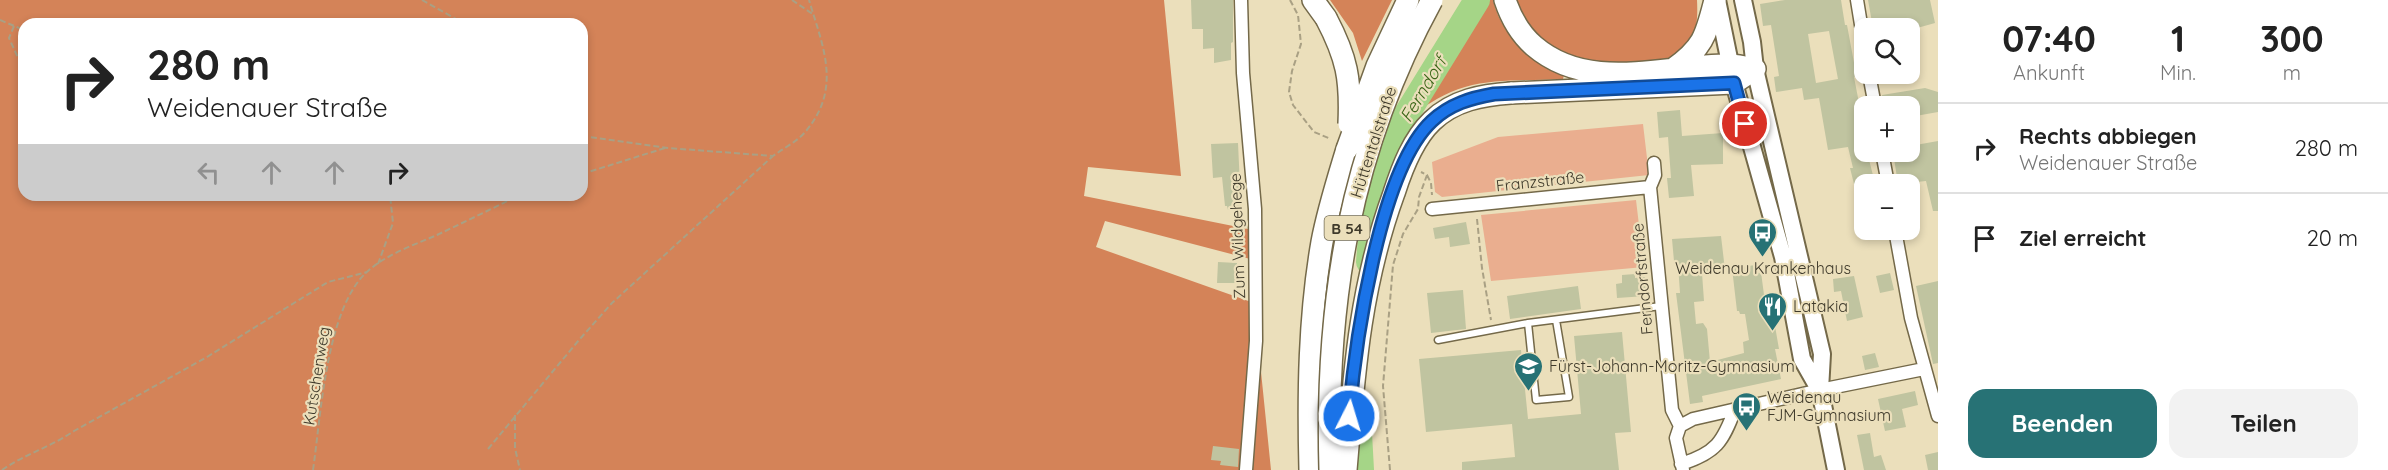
<!DOCTYPE html>
<html lang="de">
<head>
<meta charset="utf-8">
<style>
	:root { --surface:#fff; --page:#f2f2f2; --text:#222; --muted:#767676; --line:#e0e0e0; --accent:#277275 }
	body { margin:0; font-family:Quicksand,sans-serif; background:var(--page); color:var(--text); height:100vh; display:flex; flex-direction:column; font-size:22px; white-space:nowrap }
	* { box-sizing:border-box; margin:0 }
	p { font-size:20px; color:var(--muted) }
	.icon { flex:none; width:33px; height:33px; fill:none; stroke:currentColor; stroke-width:2; stroke-linecap:round; stroke-linejoin:round }
	.map { position:relative; flex:1; overflow:hidden }
	.side { display:flex; flex-direction:column; background:var(--surface); width:450px }
	.side>* { flex:none }
	.guide { position:absolute; left:18px; top:18px; width:570px; height:183px; border-radius:18px; box-shadow:0 3px 9px #0003; background:#fff; color:var(--text); overflow:hidden }
	.controls { position:absolute; left:1854px; top:18px; display:grid; gap:12px }
	.controls a { display:grid; place-items:center; width:66px; height:66px; border-radius:12px; background:var(--surface); box-shadow:0 3px 9px #0003; font-size:30px }
	.pin { position:absolute; display:grid; place-items:center; width:51px; height:51px; color:#fff; margin:-26px; border:3px solid #fff; border-radius:50%; box-shadow:0 2px 6px #0007 }
	.me { position:absolute; width:66px; margin:-33px; rotate:5deg; stroke-linejoin:round; filter:drop-shadow(0 0 4px #0008) }
	.turn { display:flex; align-items:center; gap:21px; height:126px; padding:0 30px; font-size:27px }
	.turn .icon { width:78px; height:78px; stroke-width:2.5 }
	.turn b { display:block; font-size:42px; line-height:51px }
	.lanes { display:flex; align-items:center; height:57px; padding:0 30px; background:#0003; justify-content:center; gap:30px; direction:ltr }
	.lanes .off { opacity:.35 }
	.eta { display:flex; justify-content:space-evenly; align-items:center; height:102px; text-align:center }
	.eta b { font-size:36px; font-weight:700; line-height:42px }
	.cta { display:flex; gap:12px; margin-top:auto; padding:12px 30px }
	.cta a { flex:1; height:69px; border-radius:18px; background:var(--accent); color:#fff; font-size:24px; font-weight:700; line-height:69px; text-align:center }
	.cta a+a { background:var(--page); color:var(--text) }
	ul { padding:0; list-style:none }
	li { display:flex; align-items:center; gap:18px; height:90px; padding:0 30px; border-top:2px solid var(--line) }
	li div { flex:1 }
	li b { display:block; font-size:22px }
	li em { font-style:normal }
	main { display:flex; flex:1; min-height:0 }
	.map>svg:first-child { display:block }
	.green { fill:#eaae8f }
	.forest { fill:#d48358; fill-rule:evenodd }
	.lines { fill:none; stroke-linecap:round; stroke-linejoin:round }
	.river { stroke:#a5d587; stroke-width:26 }
	.building { fill:#c0c4a0; fill-rule:evenodd }
	.lane-casing { stroke:#746949; stroke-width:9 }
	.street-casing { stroke:#746949; stroke-width:15 }
	.secondary-casing { stroke:#746949; stroke-width:20 }
	.highway-casing { stroke:#746949; stroke-width:24 }
	.path { stroke:#a9a084; stroke-width:2; stroke-dasharray:6 3; stroke-linecap:butt }
	.lane { stroke:#fff; stroke-width:6 }
	.street { stroke:#fff; stroke-width:12 }
	.secondary { stroke:#fff; stroke-width:16 }
	.highway { stroke:#fff; stroke-width:21 }
	.highway-bridge-casing { stroke:#746949; stroke-width:24; stroke-linecap:butt }
	.highway-bridge { stroke:#fff; stroke-width:21 }
	.route-casing { stroke:#114b97; stroke-width:15 }
	.route { stroke:#1a73e8; stroke-width:10 }
	.labels { text-anchor:middle; dominant-baseline:central; stroke-width:4.5; stroke-linejoin:round; paint-order:stroke }
	.shield { fill:#ebdfbb; stroke:#736c56; stroke-width:1.5 }
	.shield-label { font-size:15px; font-weight:bold; fill:#3f3a2b }
	.street-label { font-size:16px; fill:#3f3a2b; stroke:#ebdfbb }
	.poi-label { font-size:16px; fill:#3f3a2b; stroke:#ebdfbb; text-anchor:start }
	.water-label { font-size:18px; font-style:italic; fill:#3a6517; stroke:#ebdfbb }
</style>
</head>
<body>
<main>
<div class="map">
<svg width="1938" height="470" viewBox="0 0 1938 470">
	<rect width="100%" height="100%" fill="#ebdfbb"/>
	<!-- green -->
	<path class="green" d="M1643,124l6,51 -207,22 -7,-5 -3,-30 66,-25z
		M1636,200l8,67 -153,14 -10,-66z"/>
	<!-- forest -->
	<path class="forest" d="M0,0h1164l17,176 -93,-9 -4,29 174,35v30l-153,-40 -9,26 158,56 17,167h-1271zM24,24h558v171h-558z
		M1330,0h62l-30,61 -9,-28z
		M1484,0h9c9,38 38,58 71,75l-1,4c-32,2 -67,-1 -98,8 -19,5 -37,17 -53,28z
		M1516,0h181c1,20 0,41 -17,55 -5,4 -15,4 -22,5 -33,7 -78,10 -107,-11 -17,-12 -26,-32 -35,-49z"/>
	<g class="lines">
		<!-- river -->
		<path class="river" d="M1369,262l3,-37 28,-100 77,-125
			M1358,415l3,55"/>
	</g>
	<!-- building -->
	<path class="building" d="M1191,0h42v42l-2,1v17l-17,3v-15l-11,1v-20h-11z
		M1785,0h56l4,25h2l8,43 1,8 -2,1 5,26h5v49h3l8,31 -20,5 -5,-20h3l-5,-21 -20,3 -9,-52 -15,2 -2,-12 -26,4 -2,-15 5,-1 -8,-51 -8,1 -3,-22zM1829,31l9,48 -22,4 -8,-49z
		M1868,0h62l5,23 -25,7v-6l-37,4z
		M1925,88l13,4v20l-28,5v-11h-26l-2,-11z
		M1680,110l2,26 41,-3v31l-32,1 3,31 -25,2 -2,-20h4l-3,-41 -9,1 -2,-26z
		M1938,141v70h-5l-7,-30 -28,3 -5,-32h17v-6z
		M1238,143l3,65 -13,2 -1,-4h-2l-3,-29 -9,1 -2,-34z
		M1466,222l4,22 -20,3 -1,-10 -14,2 -2,-11z
		M1721,236l4,34 -23,3 2,28 -10,1 2,22 7,-1 4,6 3,33 34,-9 -1,-11 6,-2 -4,-26h-5l-1,-3h-2l-5,-43 24,-3 1,8 4,-1 5,38 6,-1 7,40h-4l6,30 -79,17 1,6 -13,2 -14,-111h4l-2,-29 -1,-4 -3,1 -2,-22z
		M1218,262l19,1 -1,20h-19z
		M1890,273l4,17 -14,3 -4,-17z
		M1635,274v4l10,-1 1,19 -29,2 -1,-14 6,-1v-8z
		M1854,276l9,41 -16,4 -6,-30 -7,1 -1,-13z
		M1938,281v82l-5,1 -17,-78z
		M1578,286l3,23 -71,10 -3,-23z
		M1463,290l3,39 -35,4 -4,-40z
		M1622,332l9,100 -16,1 4,37h-157v-8l53,-5 -3,-33 -86,8 -7,-73 102,-9 7,69 53,-5 -7,-78z
		M1875,353l4,14 -14,3 -3,-14z
		M1915,391l3,14 -16,4 4,18 -21,4 -7,-32z
		M1870,433l4,24 7,-2 5,15h-22l-7,-35z
		M1213,446l26,3 -1,18 -18,-2 1,-4 -10,-1z
		M1938,452v18h-10l-3,-15z"/>
	<g class="lines">
		<defs>
			<path id="lane" d="M1528,323l8,77 33,-3 -13,-77
				M1438,340l90,-17 133,-17"/>
			<path id="street" d="M1241,0l2,73 12,136 1,132 -10,129
				M1857,0l7,43
				M1869,74l6,32
				M1882,152l6,32
				M1654,163l1,12 -5,12 22,223 8,16
				M1432,209l218,-22
				M1895,230l16,88 27,98
				M1681,464c35,-11 42,-22 54,-55
				M1683,470l-7,-32 4,-12 13,-7 127,-29 104,-21"/>
			<path id="secondary" d="M1717,0l17,83 49,174 19,102 17,30
				M1743,0l9,42 3,27 67,285 -2,36 16,80"/>
			<path id="highway" d="M1313,0l13,18
				M1505,0c6,18 14,33 29,46 55,47 128,19 194,19 9,0 18,2 27,4
				M1673,69c31,-22 33,-34 42,-69
				M1511,93l223,-10 21,-14
				M1310,470c-2,-76 -1,-153 12,-228 6,-32 16,-63 25,-93"/>
		</defs>
		<!-- lane casing -->
		<use href="#lane" class="lane-casing"/>
		<!-- street casing -->
		<use href="#street" class="street-casing"/>
		<!-- secondary casing -->
		<use href="#secondary" class="secondary-casing"/>
		<!-- highway casing -->
		<use href="#highway" class="highway-casing"/>
		<!-- path -->
		<path class="path" d="M422,0l43,24
			M792,0l22,15
			M1290,0l8,15 3,29 -9,27 -3,21 4,13 21,27 17,7
			M0,20l24,10
			M14,26l-5,12 15,33
			M582,136l86,12 105,8c11,-8 25,-15 33,-25 36,-43 17,-84 3,-131
			M582,174l83,-26
			M1427,175l4,8 1,12
			M1477,219l5,49 9,52
			M378,264l15,-41 -3,-28
			M515,415v33l5,22
			M488,449l91,-109 33,-37 161,-147
			M2,470c23,-16 49,-23 72,-39l133,-74 121,-75 39,-10
			M313,470c8,-54 13,-163 55,-199 19,-17 46,-26 69,-36 27,-13 55,-26 82,-40
			M1390,470l-7,-84 10,-121 10,-31 15,-25 1,-12 8,-22 -6,-3"/>
		<!-- lane -->
		<use href="#lane" class="lane"/>
		<!-- street -->
		<use href="#street" class="street"/>
		<!-- secondary -->
		<use href="#secondary" class="secondary"/>
		<!-- highway -->
		<use href="#highway" class="highway"/>
		<defs>
			<path id="highway-bridge" d="M1326,18c21,40 25,61 23,106
				M1347,149l30,-83 31,-66
				M1330,470c-5,-169 20,-320 102,-470
				M1346,470c8,-97 14,-184 48,-277 8,-25 19,-54 38,-72 22,-21 50,-26 79,-28"/>
		</defs>
		<!-- highway-bridge casing -->
		<use href="#highway-bridge" class="highway-bridge-casing"/>
		<!-- highway-bridge -->
		<use href="#highway-bridge" class="highway-bridge"/>
	</g>
	<g class="lines">
		<defs>
			<path id="route" d="M1349,416c6,-72 30,-246 83,-295 18,-17 39,-23 62,-27l240,-11 11,41"/>
		</defs>
		<!-- route casing -->
		<use href="#route" class="route-casing"/>
		<!-- route -->
		<use href="#route" class="route"/>
	</g>
	<!-- icons -->
	<defs>
		<symbol id="bus-pin" viewBox="-11 -11 22 30"><path d="M0 17L-7.5 6A9.5 9.5 0 1 1 7.5 6Z" fill="#277275" stroke="#ebdfbb"/><path d="M-5-6H5V4H4V6H2V4H-2V6H-4V4H-5ZM-3.5-4V0h7V-4ZM-3.5 1.2v1.5H-2V1.2ZM2 1.2v1.5H3.5V1.2Z" fill="#fff"/></symbol>
		<symbol id="restaurant-pin" viewBox="-11 -11 22 30"><path d="M0 17L-7.5 6A9.5 9.5 0 1 1 7.5 6Z" fill="#277275" stroke="#ebdfbb"/><path d="M-5-6h1v4h1v-4h1v4h1v-4h1v5L-1.5 .5V6h-2V.5L-5-1ZM5-6V6H3V1.5H1.5Q1.5-4 5-6Z" fill="#fff"/></symbol>
		<symbol id="school-pin" viewBox="-11 -11 22 30"><path d="M0 17L-7.5 6A9.5 9.5 0 1 1 7.5 6Z" fill="#277275" stroke="#ebdfbb"/><path d="M0-5L7-2L0 1L-7-2ZM-4 1L0 2.5L4 1V4Q0 6-4 4Z" fill="#fff"/></symbol>
	</defs>
	<g fill-rule="evenodd">
		<use href="#bus-pin" x="1746" y="216" width="33" height="45"/>
		<use href="#restaurant-pin" x="1756" y="290" width="33" height="45"/>
		<use href="#school-pin" x="1512" y="350" width="33" height="45"/>
		<use href="#bus-pin" x="1730" y="390" width="33" height="45"/>
	</g>
	<g class="labels">
		<!-- shield labels -->
		<rect class="shield" x="1324.5" y="216" width="45" height="24" rx="4.5"/>
		<g class="shield-label">
			<text x="1347" y="228">B 54</text>
		</g>
		<!-- street labels -->
		<g class="street-label">
			<text transform="translate(1373 142) rotate(-72)">Hüttentalstraße</text>
			<text transform="translate(1540 181) rotate(-6)">Franzstraße</text>
			<text transform="translate(1237 236) rotate(-92)">Zum Wildgehege</text>
			<text transform="translate(1642 279) rotate(-95)">Ferndorfstraße</text>
			<text transform="translate(316 376) rotate(-81)">Kutschenweg</text>
		</g>
		<!-- poi labels -->
		<g class="poi-label">
			<text x="1763" y="268" text-anchor="middle">Weidenau Krankenhaus</text>
			<text x="1793" y="306">Latakia</text>
			<text x="1549" y="366">Fürst-Johann-Moritz-Gymnasium</text>
			<text x="1767" y="397">Weidenau<tspan x="1767" dy="18">FJM-Gymnasium</tspan></text>
		</g>
		<!-- water labels -->
		<g class="water-label">
			<text transform="translate(1423 89) rotate(-59)">Ferndorf</text>
		</g>
	</g>
</svg>
<div class="controls">
<a><svg class="icon" aria-label="search" viewBox="0 0 24 24"><circle cx="10" cy="10" r="6"/><path d="M15 15l6 6"/></svg></a>
<a>+</a>
<a>−</a>
</div>
<div class="pin" style="left:1745px;top:124px;background:#d93025"><svg class="icon" aria-label="arrive" viewBox="0 0 24 24"><path d="M6 21V4h12l-3 4 3 4H6"/></svg></div>
<svg class="me" style="left:1349px;top:416px" viewBox="-20 -20 40 40"><circle r="17" fill="#1a73e8" stroke="#fff" stroke-width="3"/><path d="M0-11L8 9 0 5-8 9z" fill="#fff"/></svg>
<div class="guide">
<div class="turn"><svg class="icon" aria-label="right" viewBox="0 0 24 24"><path d="M7 20v-9h11M14 6l5 5-5 5"/></svg><div><b>280 m</b>Weidenauer Straße</div></div>
<div class="lanes"><svg class="icon off" aria-label="left" viewBox="0 0 24 24"><path d="M17 20v-9H6M10 6l-5 5 5 5"/></svg><svg class="icon off" aria-label="ahead" viewBox="0 0 24 24"><path d="M12 20V5M6 11l6-6 6 6"/></svg><svg class="icon off" aria-label="ahead" viewBox="0 0 24 24"><path d="M12 20V5M6 11l6-6 6 6"/></svg><svg class="icon" aria-label="right" viewBox="0 0 24 24"><path d="M7 20v-9h11M14 6l5 5-5 5"/></svg></div>
</div>
</div>
<section class="side">
<div class="eta">
<div><b>07:40</b><p>Ankunft</p></div>
<div><b>1</b><p>Min.</p></div>
<div><b>300</b><p>m</p></div>
</div>
<ul>
<li><svg class="icon" aria-label="right" viewBox="0 0 24 24"><path d="M7 20v-9h11M14 6l5 5-5 5"/></svg><div><b>Rechts abbiegen</b><p>Weidenauer Straße</p></div><em>280 m</em></li>
<li><svg class="icon" aria-label="arrive" viewBox="0 0 24 24"><path d="M6 21V4h12l-3 4 3 4H6"/></svg><div><b>Ziel erreicht</b></div><em>20 m</em></li>
</ul>
<div class="cta"><a>Beenden</a><a>Teilen</a></div>
</section>
</main>
</body>
</html>
